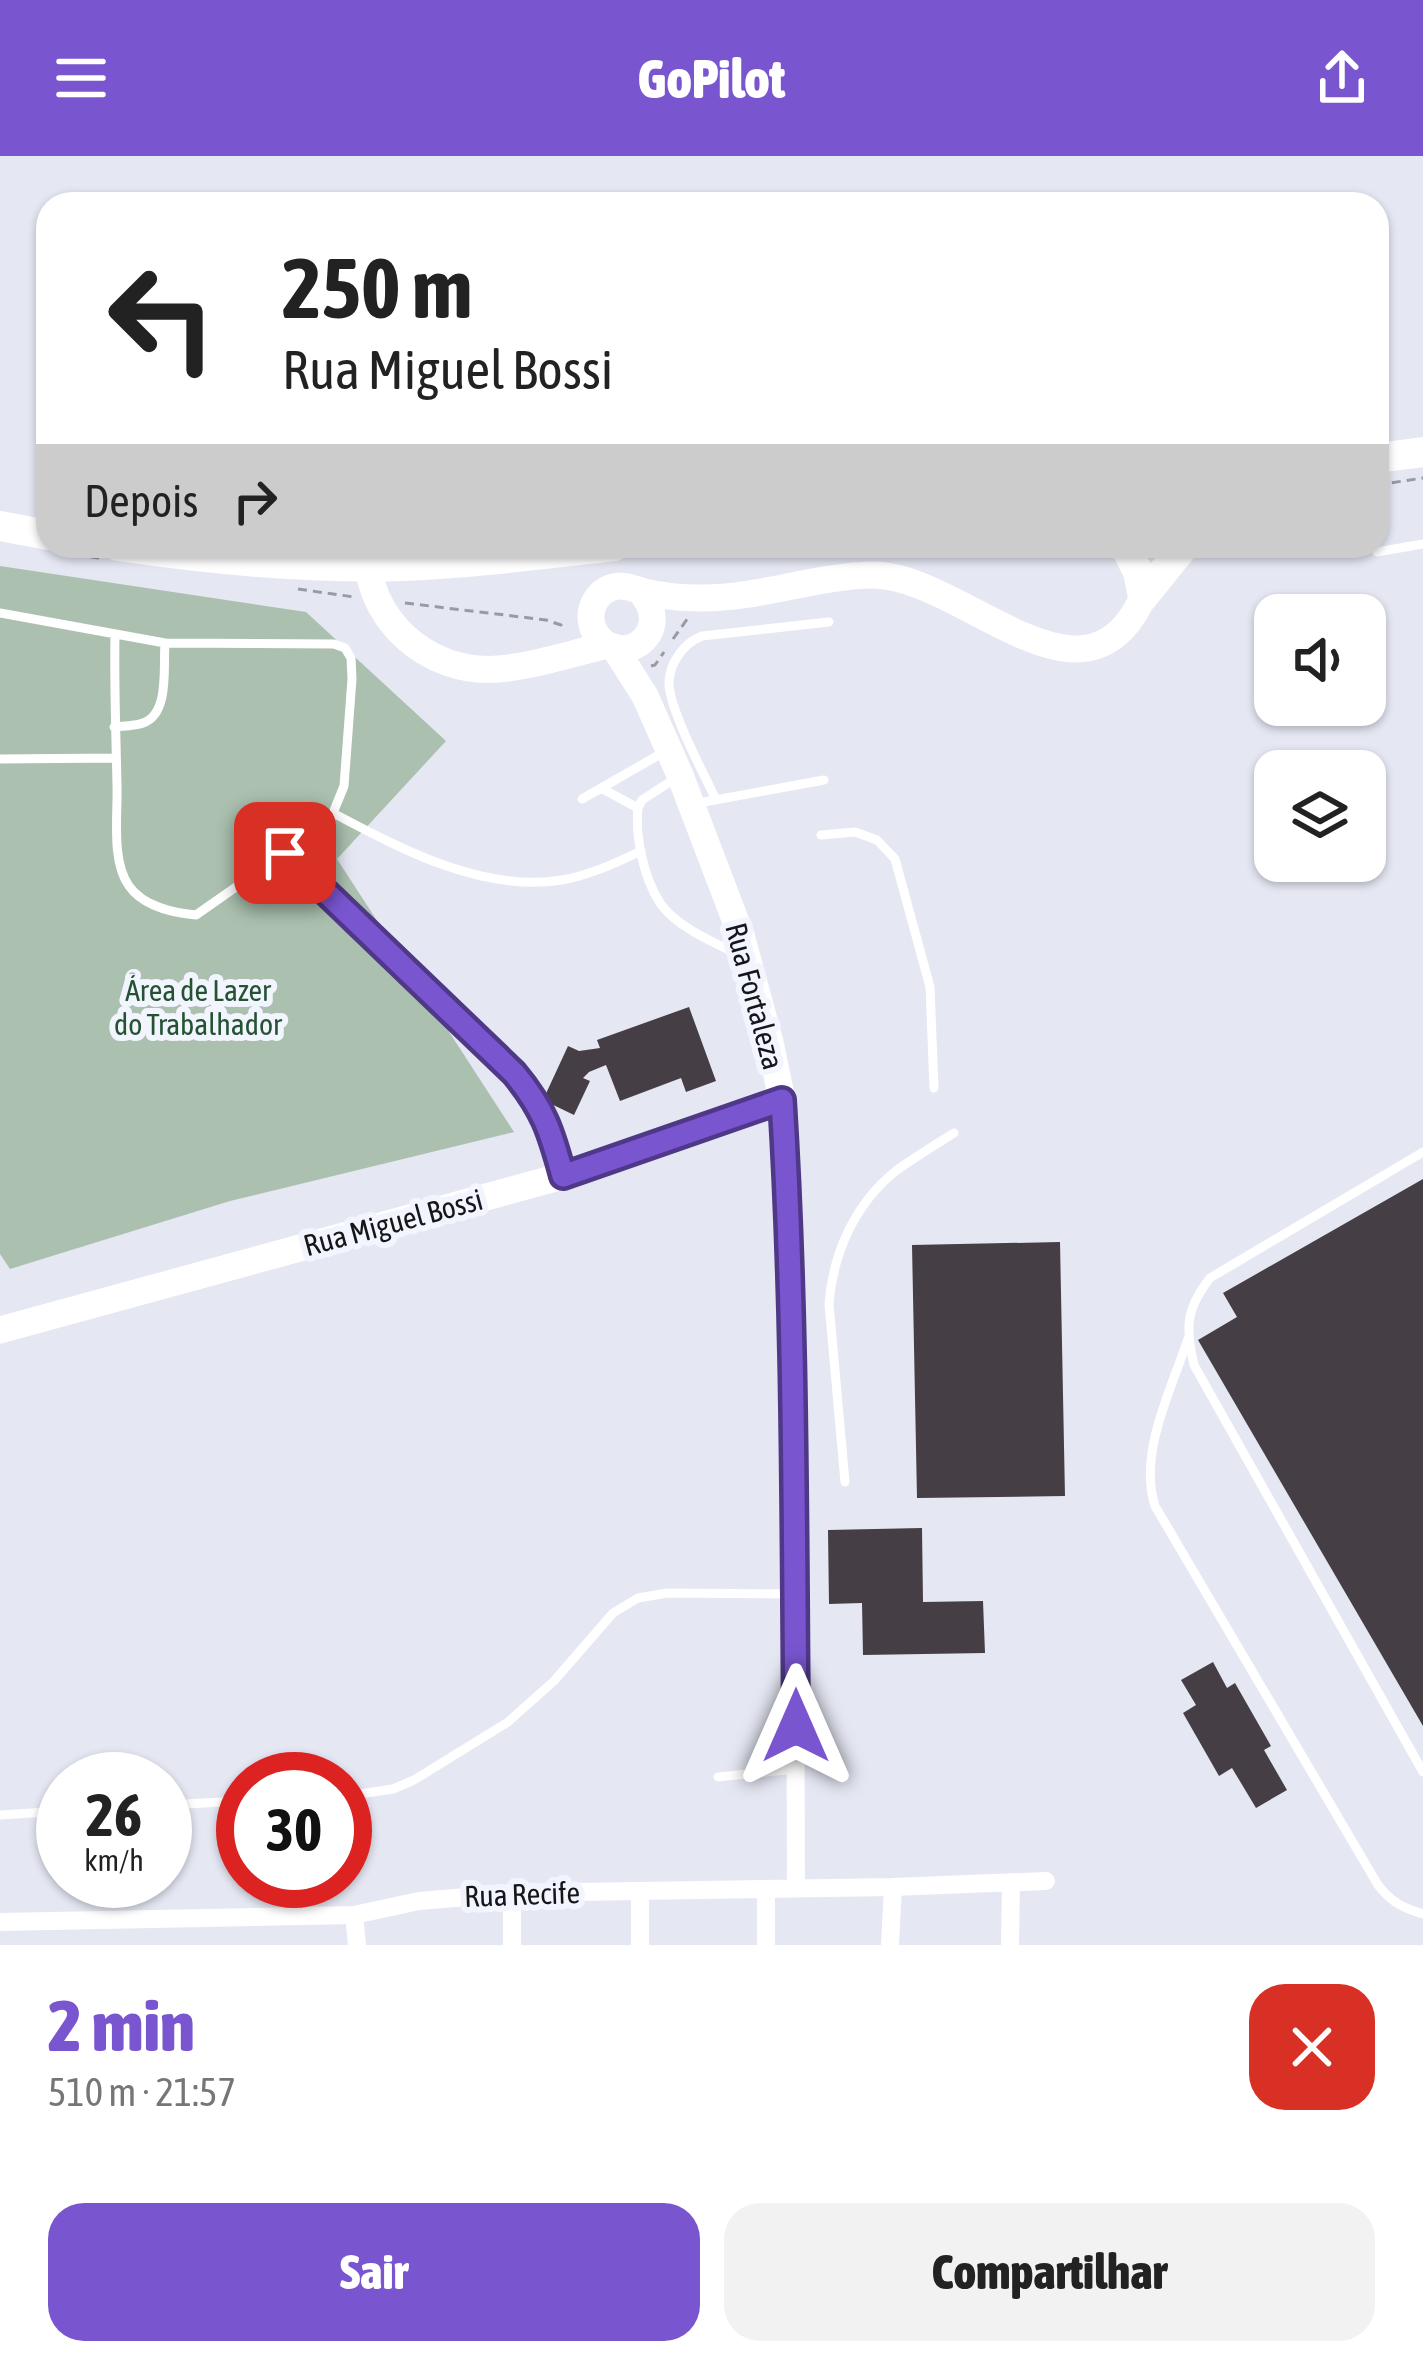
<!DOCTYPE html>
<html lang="pt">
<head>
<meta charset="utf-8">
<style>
	:root { --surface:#fff; --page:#f2f2f2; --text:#222; --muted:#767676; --accent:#7956d0 }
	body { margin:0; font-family:"Asap Condensed",sans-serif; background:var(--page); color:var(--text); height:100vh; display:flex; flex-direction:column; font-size:45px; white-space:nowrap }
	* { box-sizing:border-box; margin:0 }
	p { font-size:39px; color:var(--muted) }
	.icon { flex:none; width:66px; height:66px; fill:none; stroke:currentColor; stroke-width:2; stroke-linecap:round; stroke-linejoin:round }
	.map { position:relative; height:1789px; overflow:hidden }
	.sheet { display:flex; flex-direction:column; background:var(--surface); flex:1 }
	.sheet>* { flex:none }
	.hud { position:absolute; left:36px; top:36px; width:1353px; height:366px; border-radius:36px; box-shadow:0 3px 9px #0004; background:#fff; color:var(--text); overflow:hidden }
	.fabs { position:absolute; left:1254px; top:438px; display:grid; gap:24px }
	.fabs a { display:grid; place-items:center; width:132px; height:132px; border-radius:24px; background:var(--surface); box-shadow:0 3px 9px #0004; font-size:60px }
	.speed { position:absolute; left:36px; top:1596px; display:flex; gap:24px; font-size:60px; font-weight:700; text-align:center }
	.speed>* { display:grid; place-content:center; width:156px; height:156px; border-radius:50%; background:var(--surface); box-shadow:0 3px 9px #0004; line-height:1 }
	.speed small { font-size:30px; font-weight:400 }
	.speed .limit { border:18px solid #d22; background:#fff; color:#111 }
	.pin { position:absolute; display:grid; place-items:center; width:102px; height:102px; color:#fff; margin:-51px; border-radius:24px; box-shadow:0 6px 18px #0006 }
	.me { position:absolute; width:132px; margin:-66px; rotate:0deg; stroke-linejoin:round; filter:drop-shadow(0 0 9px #0008) }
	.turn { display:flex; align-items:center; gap:42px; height:252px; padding:0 48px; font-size:54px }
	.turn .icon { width:156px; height:156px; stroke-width:2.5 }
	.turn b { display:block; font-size:84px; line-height:102px }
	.then { display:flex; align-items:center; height:114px; padding:0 48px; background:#0003; gap:24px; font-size:45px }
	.round { display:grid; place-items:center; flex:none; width:126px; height:126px; border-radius:36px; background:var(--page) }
	.head { display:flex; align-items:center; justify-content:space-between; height:204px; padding:0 48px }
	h1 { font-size:72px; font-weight:800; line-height:90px; color:var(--accent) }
	.cta { display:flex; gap:24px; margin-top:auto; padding:24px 48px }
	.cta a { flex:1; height:138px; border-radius:36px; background:var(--accent); color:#fff; font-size:48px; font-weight:800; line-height:138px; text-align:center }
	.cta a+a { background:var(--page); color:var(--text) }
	header { display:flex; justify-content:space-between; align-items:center; height:156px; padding:0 48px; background:var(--accent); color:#fff; font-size:54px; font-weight:800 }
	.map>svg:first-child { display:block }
	.green { fill:#abc0af }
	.building { fill:#463e45 }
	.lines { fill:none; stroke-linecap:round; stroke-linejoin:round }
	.path { stroke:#999aa3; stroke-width:3; stroke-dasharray:9 6; stroke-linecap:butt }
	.lane { stroke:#fff; stroke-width:9 }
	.street { stroke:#fff; stroke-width:18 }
	.secondary { stroke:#fff; stroke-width:27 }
	.primary { stroke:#fff; stroke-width:30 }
	.route-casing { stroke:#4f3887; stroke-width:30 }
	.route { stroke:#7956d0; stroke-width:21 }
	.labels { text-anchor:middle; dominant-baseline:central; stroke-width:12; stroke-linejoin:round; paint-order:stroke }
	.park-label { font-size:30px; fill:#245232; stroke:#f3f5fe }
	.street-label { font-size:30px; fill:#151619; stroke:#f3f5fe }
</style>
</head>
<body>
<header><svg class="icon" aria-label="menu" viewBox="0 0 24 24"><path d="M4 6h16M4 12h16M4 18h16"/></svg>GoPilot<svg class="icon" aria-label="share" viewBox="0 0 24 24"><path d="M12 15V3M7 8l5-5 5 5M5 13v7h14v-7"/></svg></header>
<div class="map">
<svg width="1423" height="1789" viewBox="0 0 1423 1789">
	<rect width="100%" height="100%" fill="#e5e7f3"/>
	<!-- green -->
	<path class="green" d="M0,410l306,46 140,129 -109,118 177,273 -284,69 -220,68 -10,-15z"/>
	<!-- building -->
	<path class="building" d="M689,851l27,74 -30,11 -5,-14 -61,23 -14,-36 -17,7 -6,6 7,3 -16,34 -31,-15 25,-54 11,5 21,-3 -3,-8z
		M1423,1023v547l-225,-386 39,-23 -14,-24z
		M1060,1086l5,254 -148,2 -5,-253z
		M922,1372l1,74 60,-1 2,52 -122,2 -1,-52 -33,1 -1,-74z
		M1213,1506l14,26 8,-5 36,63 -7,4 23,40 -31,18 -24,-40 -13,8 -36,-63 13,-8 -15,-25z"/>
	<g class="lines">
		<!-- path -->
		<path class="path" d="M1377,329l46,-7
			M61,397l38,5
			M298,433l56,8
			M405,447l141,17 15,5 4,6
			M673,483l15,-21
			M651,510l4,-1 9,-13"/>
		<!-- lane -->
		<path class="lane" d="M1377,396l46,-8
			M0,457l165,30 169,1 11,4 6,10 1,21 -8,107 -11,27 -23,22 -114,80c-23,-2 -53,-9 -67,-29 -18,-25 -11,-71 -12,-101 -1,-50 -3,-100 -2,-150
			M114,571c9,-1 21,-1 29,-4 27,-9 20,-57 22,-80
			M0,603l116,-1
			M676,622l-34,22 -4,8c-3,30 6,70 22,95 16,24 57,41 82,53
			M601,632l37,20
			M582,643l82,-47
			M716,644c-12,-26 -48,-93 -47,-118 1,-20 15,-39 33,-46l127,-14
			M693,648l131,-24
			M333,657c68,36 150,80 229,67 28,-5 54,-17 79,-29
			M821,679l34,-3 22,8 18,19 35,128 4,101
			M285,697l229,220c27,33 36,58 47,98
			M1423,996l-213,126c-24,31 -25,49 -16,87l229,407
			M1188,1183c-17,51 -50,115 -33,167l223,379c13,17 25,23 45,29
			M845,1326l-16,-178c4,-51 26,-101 68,-134 18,-13 38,-25 57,-37
			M718,1621l78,-8
			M345,1640l48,-7 21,-9 94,-58 46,-41 59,-68 25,-15 29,-5 128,1
			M165,1649l78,-4
			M0,1659l63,-4"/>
		<!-- street -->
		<path class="street" d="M782,944c15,262 13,525 14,788
			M512,1737v52
			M354,1759l3,30
			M0,1766l354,-7 65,-14 93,-8 381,-6 153,-6
			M640,1789v-54
			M766,1789v-56
			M890,1789l3,-58
			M1010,1789l1,-63"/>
		<!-- secondary -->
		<path class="secondary" d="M367,390c-3,72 60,129 132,123 36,-3 73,-16 109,-24
			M641,436c32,37 -11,73 -39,49 -18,-16 -13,-44 8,-53 14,-5 23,1 35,4 17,4 37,6 55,6 57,1 115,-22 172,-23 90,-1 212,151 271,22
			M0,1174l563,-154 219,-76 -12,-58 -29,-107 -61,-160 -35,-79 -31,-49"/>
		<!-- primary -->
		<path class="primary" d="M1377,302l46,-6
			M0,370l48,9
			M118,390c95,14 189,23 285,20 71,-3 142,-12 212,-20
			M1125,390l13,26 5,25
			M1143,441l41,-51"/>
	</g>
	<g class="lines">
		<defs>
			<path id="route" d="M285,697l229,220c30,36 37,59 49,103l219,-76c13,208 12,417 14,626"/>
		</defs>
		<!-- route casing -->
		<use href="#route" class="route-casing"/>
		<!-- route -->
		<use href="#route" class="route"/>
	</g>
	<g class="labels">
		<!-- park labels -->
		<g class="park-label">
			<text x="198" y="834">Área de Lazer<tspan x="198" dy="34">do Trabalhador</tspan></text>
		</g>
		<!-- street labels -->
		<g class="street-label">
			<text transform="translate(755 840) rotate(75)">Rua Fortaleza</text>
			<text transform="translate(393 1066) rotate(-15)">Rua Miguel Bossi</text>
			<text transform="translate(522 1738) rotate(-2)">Rua Recife</text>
		</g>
	</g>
</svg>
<div class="fabs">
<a><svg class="icon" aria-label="sound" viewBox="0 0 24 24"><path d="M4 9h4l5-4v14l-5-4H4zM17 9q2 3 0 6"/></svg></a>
<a><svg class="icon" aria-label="layers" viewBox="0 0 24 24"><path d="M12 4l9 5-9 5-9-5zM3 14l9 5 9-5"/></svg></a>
</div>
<div class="speed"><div>26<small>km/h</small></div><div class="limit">30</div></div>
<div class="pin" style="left:285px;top:697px;background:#d93025"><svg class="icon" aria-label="arrive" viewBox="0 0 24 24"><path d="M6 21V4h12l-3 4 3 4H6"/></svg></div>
<svg class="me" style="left:796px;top:1570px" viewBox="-20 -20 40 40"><path d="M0-17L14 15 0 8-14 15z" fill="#7956d0" stroke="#fff" stroke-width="4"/></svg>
<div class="hud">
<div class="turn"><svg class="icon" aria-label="left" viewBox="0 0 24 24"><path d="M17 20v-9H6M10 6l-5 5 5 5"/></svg><div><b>250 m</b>Rua Miguel Bossi</div></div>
<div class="then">Depois<svg class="icon" aria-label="right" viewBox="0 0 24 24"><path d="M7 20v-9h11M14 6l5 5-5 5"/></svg></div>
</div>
</div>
<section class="sheet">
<div class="head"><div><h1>2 min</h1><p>510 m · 21:57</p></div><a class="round" style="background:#d93025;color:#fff"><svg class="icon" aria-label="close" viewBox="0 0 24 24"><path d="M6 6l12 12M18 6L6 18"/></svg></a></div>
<div class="cta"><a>Sair</a><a>Compartilhar</a></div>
</section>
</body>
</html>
